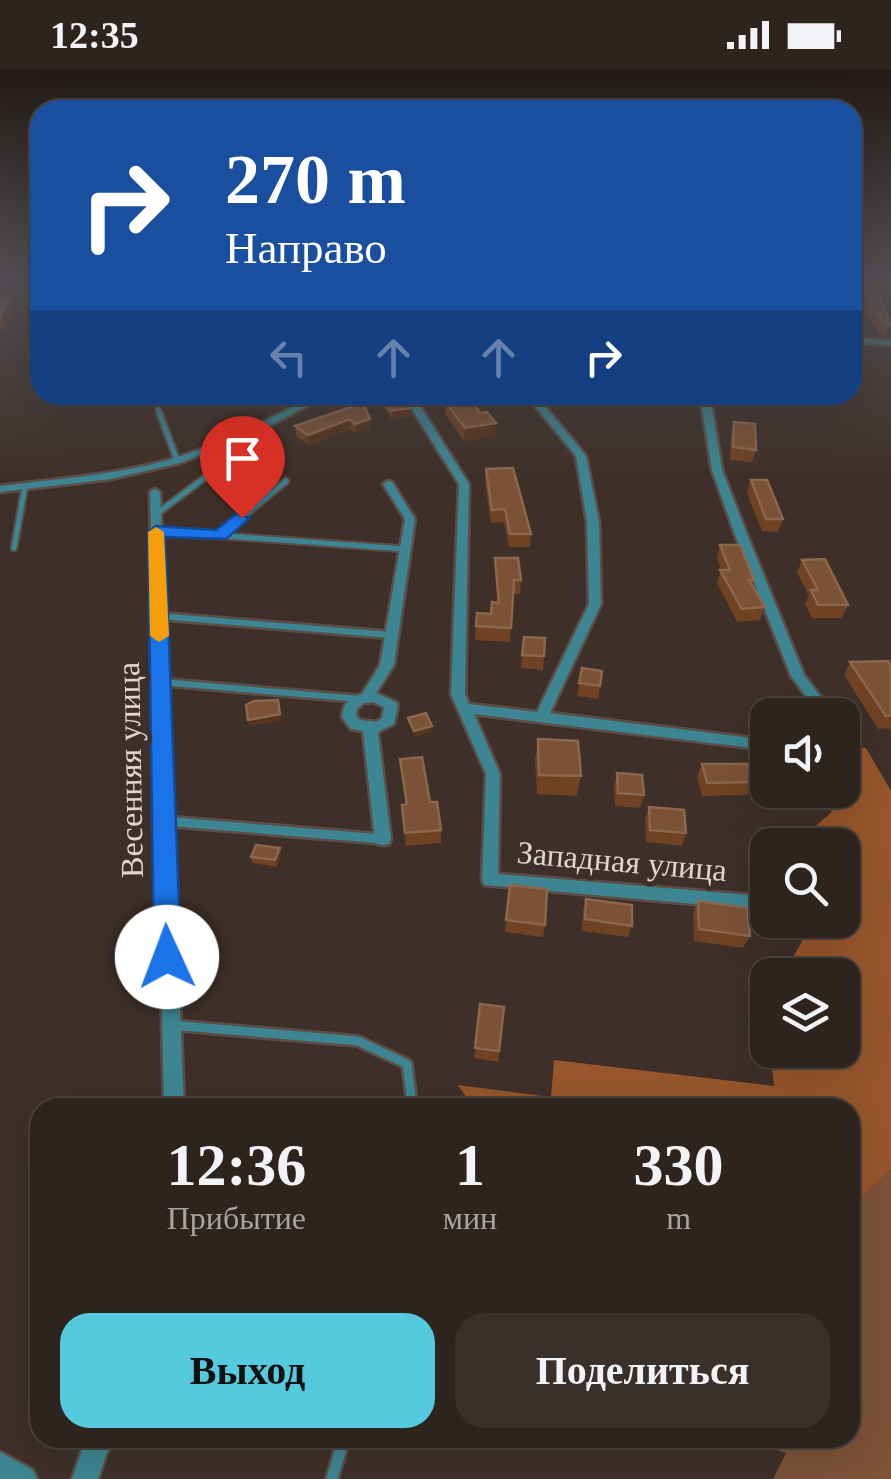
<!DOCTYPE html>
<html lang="ru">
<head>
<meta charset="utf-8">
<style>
	:root { --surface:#2e241e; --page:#3a302b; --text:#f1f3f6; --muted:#a7a4a4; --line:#49413c; --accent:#55cade }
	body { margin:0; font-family:"Times New Roman",serif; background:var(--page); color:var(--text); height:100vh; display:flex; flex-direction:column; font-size:38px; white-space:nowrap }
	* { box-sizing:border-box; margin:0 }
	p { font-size:32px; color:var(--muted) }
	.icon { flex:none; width:55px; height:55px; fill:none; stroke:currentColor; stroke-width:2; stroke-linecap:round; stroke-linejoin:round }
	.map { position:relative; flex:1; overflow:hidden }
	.details { position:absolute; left:30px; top:1028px; width:830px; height:350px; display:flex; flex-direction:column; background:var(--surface); border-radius:30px; box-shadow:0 10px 40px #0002,0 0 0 2px var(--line) }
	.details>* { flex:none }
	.guide { position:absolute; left:30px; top:30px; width:832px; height:305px; border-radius:30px; box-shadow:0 10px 40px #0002,0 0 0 2px var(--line); background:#1a4fa0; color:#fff; overflow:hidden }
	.controls { position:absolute; left:750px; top:628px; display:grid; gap:20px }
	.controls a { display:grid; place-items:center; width:110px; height:110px; border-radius:20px; background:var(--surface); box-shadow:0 10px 40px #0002,0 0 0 2px var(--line); font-size:50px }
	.pin { position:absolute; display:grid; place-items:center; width:85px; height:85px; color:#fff; margin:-102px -42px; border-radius:50% 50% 50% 0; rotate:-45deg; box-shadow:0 0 10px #0007 }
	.pin .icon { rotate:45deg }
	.me { position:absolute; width:110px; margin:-55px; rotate:358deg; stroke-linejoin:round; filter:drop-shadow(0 0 8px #0008) }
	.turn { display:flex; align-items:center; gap:35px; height:210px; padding:0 30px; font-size:45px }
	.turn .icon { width:130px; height:130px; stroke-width:2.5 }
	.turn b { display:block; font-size:70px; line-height:85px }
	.lanes { display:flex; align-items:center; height:95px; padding:0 30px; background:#0003; justify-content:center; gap:50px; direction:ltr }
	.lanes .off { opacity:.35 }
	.eta { display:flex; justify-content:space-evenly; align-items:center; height:170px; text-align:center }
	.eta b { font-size:60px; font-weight:700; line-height:70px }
	.cta { display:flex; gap:20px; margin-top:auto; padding:20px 30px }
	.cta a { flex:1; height:115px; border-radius:30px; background:var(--accent); color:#111; font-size:40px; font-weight:700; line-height:115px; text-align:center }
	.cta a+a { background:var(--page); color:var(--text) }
	.status { display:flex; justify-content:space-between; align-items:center; height:70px; padding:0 50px; background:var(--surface); direction:ltr }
	.status svg { height:28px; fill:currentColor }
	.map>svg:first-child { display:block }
	.green { fill:#7c5239 }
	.forest { fill:#97562b }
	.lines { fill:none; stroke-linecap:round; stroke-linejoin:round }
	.lane-far4-casing { stroke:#5b4e46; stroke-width:6 }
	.lane-far3-casing { stroke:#5b4e46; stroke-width:9 }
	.lane-far2-casing { stroke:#5b4e46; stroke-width:11 }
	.lane-far1-casing { stroke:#5b4e46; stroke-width:14 }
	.lane-casing { stroke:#5b4e46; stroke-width:16 }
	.street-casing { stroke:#5b4e46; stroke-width:5 }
	.lane-far4 { stroke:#3d8592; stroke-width:4 }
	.lane-far3 { stroke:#3d8592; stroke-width:5 }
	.lane-far2 { stroke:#3d8592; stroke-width:6 }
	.lane-far1 { stroke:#3d8592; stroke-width:9 }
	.lane { stroke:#3d8592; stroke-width:11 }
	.street { fill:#3d8592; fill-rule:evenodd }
	.wall { fill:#6f4223 }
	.shaded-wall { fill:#57341d }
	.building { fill:#7c5236; stroke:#8b674e; stroke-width:2.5 }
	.route { fill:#1a73e8; stroke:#114b97; stroke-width:2.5 }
	.slow { fill:#f59e0b }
	.labels { text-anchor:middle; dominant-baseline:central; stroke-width:10; stroke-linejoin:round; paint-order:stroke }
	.street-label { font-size:32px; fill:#e0d6d1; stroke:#3e3028 }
</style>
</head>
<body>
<div class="status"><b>12:35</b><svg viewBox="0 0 49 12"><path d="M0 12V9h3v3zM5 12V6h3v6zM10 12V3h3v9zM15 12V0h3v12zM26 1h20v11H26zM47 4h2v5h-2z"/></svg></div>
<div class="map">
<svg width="891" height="1409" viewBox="0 0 891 1409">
	<rect width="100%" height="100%" fill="#3e3028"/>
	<!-- green -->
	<path class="green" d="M891,1100v309h-118l13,-26 -44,-15h108v-230z"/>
	<!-- forest -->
	<path class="forest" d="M843,675l23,3 25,43v379l-41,38v-100l-377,-1 -15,-22 93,12 3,-37 220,26 -4,-36h72v-75h-59l22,-39 18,-16h19v-75h-48l39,-34 -37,-9 -1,-12h47z"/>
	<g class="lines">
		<defs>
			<path id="lane-far4" d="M153,325l7,19"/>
			<path id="lane-far3" d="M159,342l18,48
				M155,445l68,-51 -7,-7
				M156,461l250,18
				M220,466l66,-55
				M14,478l11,-62"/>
			<path id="lane-far2" d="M159,546l232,19
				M161,612l199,17"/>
			<path id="lane-far1" d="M164,751l219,18
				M171,955l187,16 49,23 5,40"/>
			<path id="lane" d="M412,1031l1,7
				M332,1409l12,-41"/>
			<path id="street" d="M852,268l39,3v4l-39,-3z
				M317,325h12l-74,38 -75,30 -69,16 -111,13v-6c56,-7 114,-11 168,-26 52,-15 101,-41 149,-65z
				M403,325h10l56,89 -4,210 4,10 68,8 52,-108 -2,-82 -11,-66 -50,-61h10l50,61 13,66 2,82 -51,109 218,27v10l-294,-36 26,60 -2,100 252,21 6,2 3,5 -3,5 -6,2 -266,-24 -2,-5 4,-106 -35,-80 8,-210z
				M700,325h10l12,75 24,62 58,143 31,40h-15l-29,-39 -57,-144 -22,-62z
				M388,411l4,1 23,37 -21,146 -18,28 20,9 2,3 -4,19 -16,8 13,107 -2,5 -6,1 -6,-1 -2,-5 -12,-108 -12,-2 -9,-12c1,-13 7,-20 20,-23l18,-29 25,-146 -22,-35zM373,632l11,5 -2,11 -6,4 -16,-2 -4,-4 1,-7 7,-6z
				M155,419l5,3 24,616h-20l-14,-616z
				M86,1368h26l-14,41h-26z
				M0,1382l33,18 4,9h-37z"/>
		</defs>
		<!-- lane-far4 casing -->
		<use href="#lane-far4" class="lane-far4-casing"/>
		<!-- lane-far3 casing -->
		<use href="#lane-far3" class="lane-far3-casing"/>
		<!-- lane-far2 casing -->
		<use href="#lane-far2" class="lane-far2-casing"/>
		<!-- lane-far1 casing -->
		<use href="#lane-far1" class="lane-far1-casing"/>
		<!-- lane casing -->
		<use href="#lane" class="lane-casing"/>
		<!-- street casing -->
		<use href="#street" class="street-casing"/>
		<!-- lane-far4 -->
		<use href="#lane-far4" class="lane-far4"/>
		<!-- lane-far3 -->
		<use href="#lane-far3" class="lane-far3"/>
		<!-- lane-far2 -->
		<use href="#lane-far2" class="lane-far2"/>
		<!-- lane-far1 -->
		<use href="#lane-far1" class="lane-far1"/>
		<!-- lane -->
		<use href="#lane" class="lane"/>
		<!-- street -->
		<use href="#street" class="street"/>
	</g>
	<!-- wall -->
	<path class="wall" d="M852,209h22l16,45 -4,11 -4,2 -30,-46z
		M882,209h9v16z
		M0,231l13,9 -7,19h-6z
		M375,325h20l16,13 1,8 -20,3z
		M445,332l35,11 16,23 -32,5 -19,-27z
		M363,333l7,25 -14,5 -6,-4 -41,16 -13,-9 -1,-10z
		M734,352l22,28 -4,12 -22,-2 1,-25z
		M486,399l45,65 -1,13h-21l-5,-25 -13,1 -6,-41z
		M751,410l32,39 -5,13 -16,-1 -15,-38z
		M720,475l34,35 -2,5 13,22 -5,13 -23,2 -20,-39 4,-13 -4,-12z
		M495,488l26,22 -1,14h-7l-3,48 -35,-2 1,-14 15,-12 6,-11z
		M802,490l46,45 -6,13h-30l-7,-14 4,-9 -12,-22z
		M524,567l20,19 -1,14 -22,-2z
		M850,592l41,4v66l-2,-4 -11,1 -34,-54z
		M582,598l20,3 -4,28 -21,-3z
		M538,669l43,37 -4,20 -40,-2 -2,-35z
		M400,689l30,43 11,28v13l-35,3 -4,-41h4z
		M702,694l51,18 -6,13 -45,1 -5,-19z
		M617,703l27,22 -4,13 -25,-2 -1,-20z
		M649,737l37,26 -4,13 -36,-4 -1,-23z
		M280,778l1,6 -4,13 -24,-4 -2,-6z
		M510,815l35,40 -2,12 -38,-5z
		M586,829l46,27 -4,11 -46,-6 1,-20z
		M698,831l52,35 -7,12 -49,-7 -1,-28z
		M480,934l24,3 -6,55 -24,-4z"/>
	<!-- shaded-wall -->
	<path class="shaded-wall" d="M9,229l4,11 -7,19 -5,-12z
		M411,338l1,8 -20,3 -1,-8z
		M350,349v10l-41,16 -1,-10z
		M370,349v9l-14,5 -1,-9z
		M496,353v13l-32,5 1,-13z
		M280,644l1,7 -31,5 -2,-6z
		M432,656v6l-18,5v-6z
		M280,778l1,6 -4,13 -2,-7z"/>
	<!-- building -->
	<path class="building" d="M852,209h22l16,45 -4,2 -31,-47z
		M9,229l-8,18 -1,1v-17z
		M380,325h15l16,13 -20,3z
		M470,329l10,14 7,-1 9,11 -31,5 -20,-26z
		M363,333l7,16 -15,5 -5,-5 -42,16 -13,-9z
		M734,352l21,2 1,26 -23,-3z
		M513,398l18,66h-21l-5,-25 -13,1 -6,-41z
		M751,410h16l16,39h-17z
		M720,475h20l14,35h-5l16,27 -23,2 -22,-39h10z
		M495,488h23l3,22h-7l-3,48 -35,-2 1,-13 14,1 1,-12 7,1z
		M825,489l23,46h-30l-7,-15h7l-16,-30z
		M524,567l21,1 -1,18 -22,-1z
		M888,591l3,5v49l-5,1 -36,-54z
		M582,598l20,3 -2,15 -21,-3z
		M278,630l2,14 -32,6 -2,-15 8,-4z
		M426,643l6,13 -18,5 -6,-13z
		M538,669l40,2 3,35 -42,-1z
		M422,687l8,45h7l4,28 -36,3 -3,-28 5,-1 -7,-45z
		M702,694h45l6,18 -46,1z
		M617,703l25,2 2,20 -26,-2z
		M649,737l35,3 2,23 -36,-3z
		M256,775l24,3 -5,12 -24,-3z
		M510,815l37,4 -2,36 -39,-5z
		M586,829l46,6v21l-47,-7z
		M698,831l49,7 3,28 -51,-7z
		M480,934l24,3 -5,44 -24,-3z"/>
	<!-- sky -->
	<linearGradient id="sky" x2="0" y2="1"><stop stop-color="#221a16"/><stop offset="0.51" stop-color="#524e53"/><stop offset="1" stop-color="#524e53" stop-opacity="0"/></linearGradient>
	<rect width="891" height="406" fill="url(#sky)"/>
	<!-- route -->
	<path class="route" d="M236,444l14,4 -24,21 -61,-2 16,420 -4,8 -10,4 -9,-4 -4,-8 -6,-425 8,-6 60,4z"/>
	<!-- slow -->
	<path class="slow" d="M156,457l8,5 5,104 -10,6 -9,-6 -2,-104z"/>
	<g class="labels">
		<!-- street labels -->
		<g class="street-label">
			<text transform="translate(130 700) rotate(-91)">Весенняя улица</text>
			<text transform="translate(622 791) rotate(5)">Западная улица</text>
		</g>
	</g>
</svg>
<div class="controls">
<a><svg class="icon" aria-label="sound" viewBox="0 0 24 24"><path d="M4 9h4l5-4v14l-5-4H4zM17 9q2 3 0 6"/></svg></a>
<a><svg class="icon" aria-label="search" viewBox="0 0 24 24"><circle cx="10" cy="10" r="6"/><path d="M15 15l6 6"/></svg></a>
<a><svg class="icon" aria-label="layers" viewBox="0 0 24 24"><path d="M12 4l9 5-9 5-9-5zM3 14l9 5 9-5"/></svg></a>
</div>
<div class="pin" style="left:242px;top:448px;background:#d93025"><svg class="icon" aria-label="arrive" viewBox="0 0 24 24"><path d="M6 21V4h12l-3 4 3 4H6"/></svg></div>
<svg class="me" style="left:167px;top:887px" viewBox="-20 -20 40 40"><circle r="19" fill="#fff"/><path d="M0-13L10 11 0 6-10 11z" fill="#1a73e8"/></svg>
<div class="guide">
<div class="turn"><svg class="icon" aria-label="right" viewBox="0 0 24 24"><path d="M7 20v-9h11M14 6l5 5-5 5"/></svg><div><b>270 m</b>Направо</div></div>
<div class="lanes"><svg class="icon off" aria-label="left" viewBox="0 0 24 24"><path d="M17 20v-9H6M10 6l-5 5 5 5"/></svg><svg class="icon off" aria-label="ahead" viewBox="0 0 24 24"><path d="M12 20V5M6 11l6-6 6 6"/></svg><svg class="icon off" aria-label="ahead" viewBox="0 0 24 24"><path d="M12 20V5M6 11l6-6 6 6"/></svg><svg class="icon" aria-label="right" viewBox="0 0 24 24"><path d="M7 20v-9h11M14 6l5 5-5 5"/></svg></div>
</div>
<section class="details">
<div class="eta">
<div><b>12:36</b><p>Прибытие</p></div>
<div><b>1</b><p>мин</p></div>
<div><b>330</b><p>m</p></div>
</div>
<div class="cta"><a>Выход</a><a>Поделиться</a></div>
</section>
</div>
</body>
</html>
